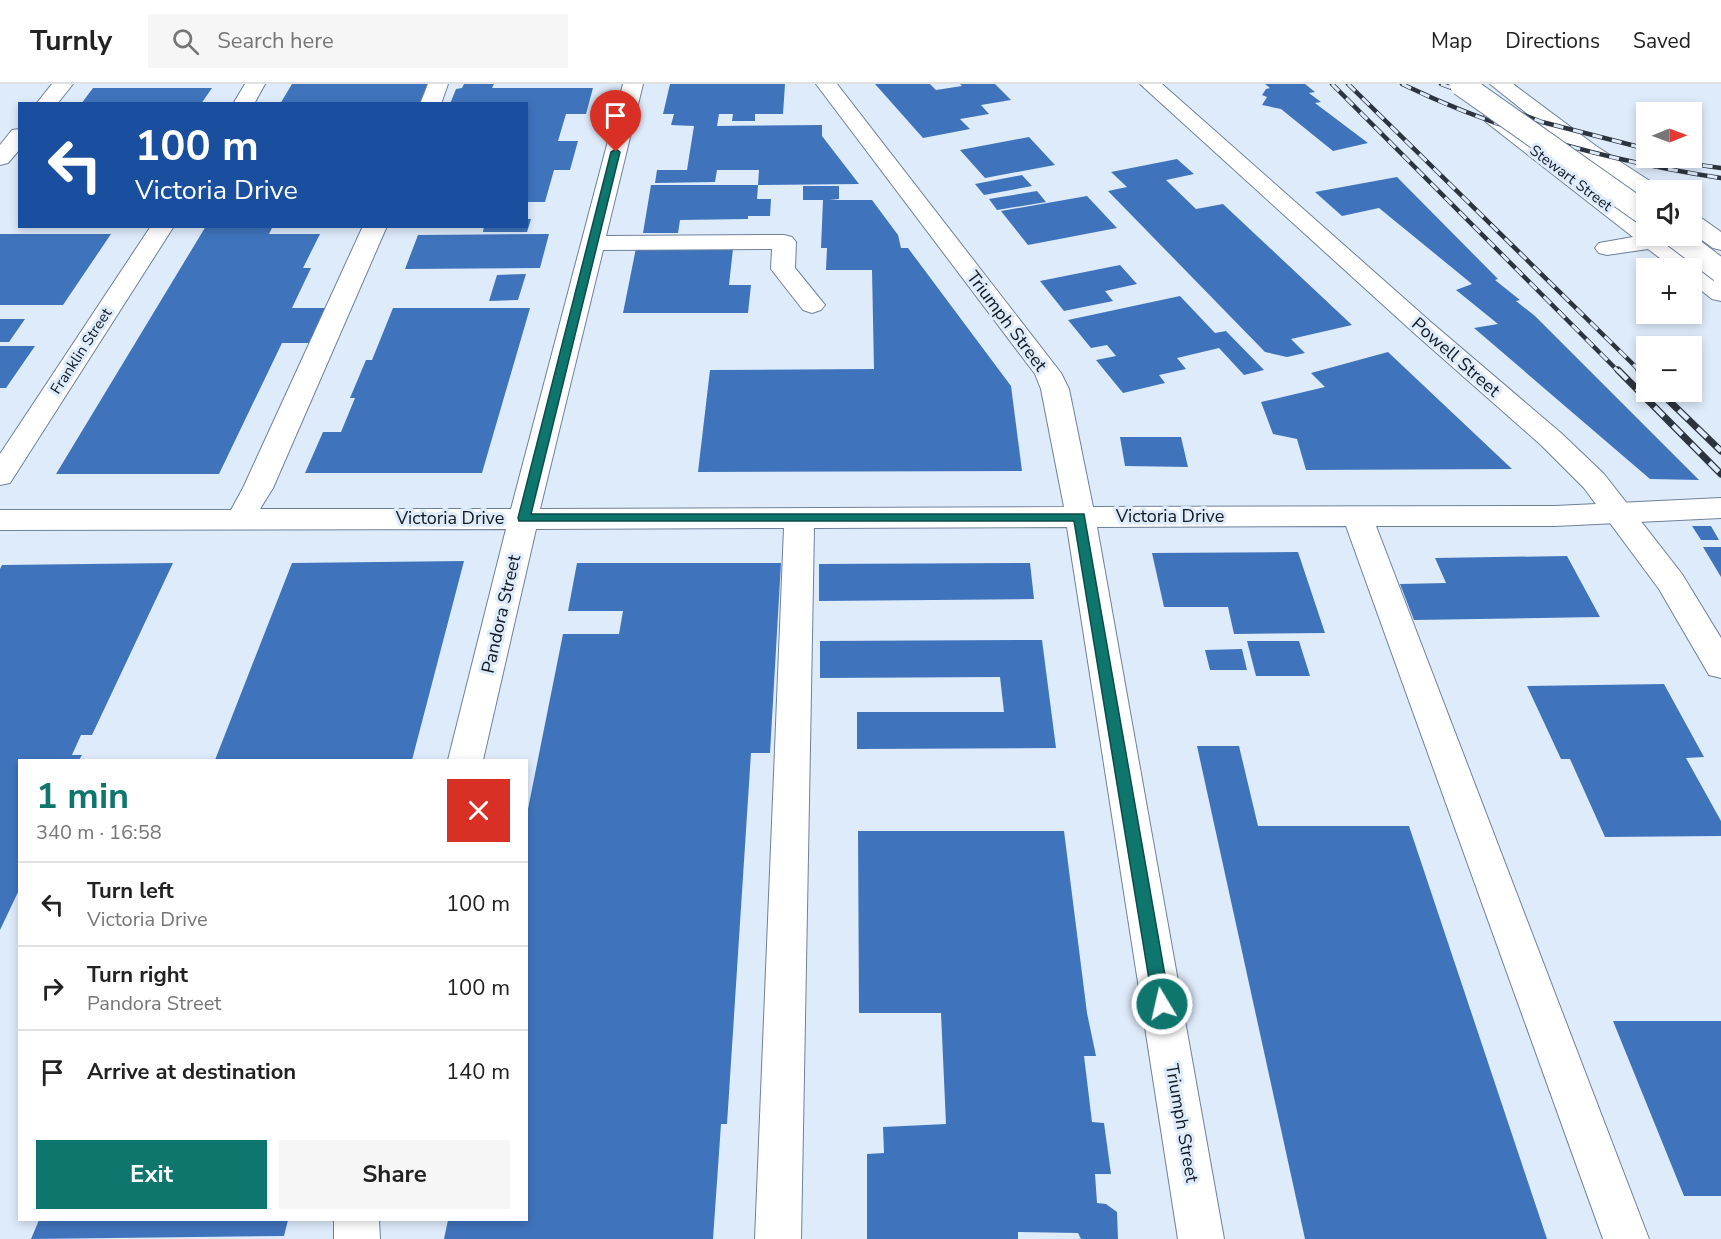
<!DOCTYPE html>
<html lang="en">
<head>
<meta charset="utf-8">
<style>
	:root { --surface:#fff; --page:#f6f6f6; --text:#222; --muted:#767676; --line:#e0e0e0; --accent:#0f766e }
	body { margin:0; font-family:"Nunito Sans",sans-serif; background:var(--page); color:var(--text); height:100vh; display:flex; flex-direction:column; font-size:22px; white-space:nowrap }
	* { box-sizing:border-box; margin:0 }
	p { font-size:20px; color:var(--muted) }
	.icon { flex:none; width:33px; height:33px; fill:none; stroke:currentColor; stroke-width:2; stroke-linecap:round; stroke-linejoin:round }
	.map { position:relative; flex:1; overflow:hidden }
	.side { position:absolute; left:18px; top:675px; width:510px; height:462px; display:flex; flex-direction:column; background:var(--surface); border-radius:0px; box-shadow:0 3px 9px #0003 }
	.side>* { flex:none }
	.guide { position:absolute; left:18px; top:18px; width:510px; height:126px; border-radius:0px; box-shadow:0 3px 9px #0003; background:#1a4fa0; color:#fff; overflow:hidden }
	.needle { width:39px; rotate:89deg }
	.controls { position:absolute; left:1636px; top:18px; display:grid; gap:12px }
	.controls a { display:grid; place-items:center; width:66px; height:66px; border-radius:0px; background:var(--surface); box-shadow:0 3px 9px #0003; font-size:30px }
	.pin { position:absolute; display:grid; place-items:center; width:51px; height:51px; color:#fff; margin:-62px -26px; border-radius:50% 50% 50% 0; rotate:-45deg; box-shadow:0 0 6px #0007 }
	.pin .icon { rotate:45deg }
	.me { position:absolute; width:66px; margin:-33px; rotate:351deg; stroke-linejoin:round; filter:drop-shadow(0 0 4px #0008) }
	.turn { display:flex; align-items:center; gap:21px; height:126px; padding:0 18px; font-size:27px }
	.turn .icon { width:78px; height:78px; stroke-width:2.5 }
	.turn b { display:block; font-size:42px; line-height:51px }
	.round { display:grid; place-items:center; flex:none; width:63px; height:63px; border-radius:0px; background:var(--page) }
	.head { display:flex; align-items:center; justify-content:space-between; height:102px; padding:0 18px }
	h1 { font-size:36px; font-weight:700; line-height:45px; color:var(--accent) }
	.button { display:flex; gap:12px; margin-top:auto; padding:12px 18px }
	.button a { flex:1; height:69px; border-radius:0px; background:var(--accent); color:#fff; font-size:24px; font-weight:700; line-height:69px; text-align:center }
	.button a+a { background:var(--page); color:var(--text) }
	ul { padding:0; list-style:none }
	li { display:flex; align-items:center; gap:18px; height:84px; padding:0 18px; border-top:2px solid var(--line) }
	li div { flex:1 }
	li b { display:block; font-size:22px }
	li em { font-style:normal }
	header { display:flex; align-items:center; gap:36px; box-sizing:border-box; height:84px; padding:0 30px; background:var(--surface); border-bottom:2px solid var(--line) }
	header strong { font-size:28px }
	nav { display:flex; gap:33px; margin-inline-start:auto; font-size:21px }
	.search { width:420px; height:54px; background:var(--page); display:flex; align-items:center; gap:15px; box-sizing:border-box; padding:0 21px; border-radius:0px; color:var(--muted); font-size:22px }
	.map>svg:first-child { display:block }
	.building { fill:#3f74bc }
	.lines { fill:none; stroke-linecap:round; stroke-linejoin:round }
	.minor-casing { stroke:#6f819a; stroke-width:2 }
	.major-casing { stroke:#6f819a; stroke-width:2 }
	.minor { fill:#fff; fill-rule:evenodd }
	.major { fill:#fff; fill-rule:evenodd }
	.rail-far1-casing { stroke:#2c343e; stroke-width:4.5 }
	.rail-casing { stroke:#2c343e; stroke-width:7 }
	.rail-far1 { stroke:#deebfb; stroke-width:3; stroke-dasharray:10; stroke-linecap:butt }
	.rail { stroke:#deebfb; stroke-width:4.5; stroke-dasharray:13; stroke-linecap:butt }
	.minor-bridge-casing { stroke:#6f819a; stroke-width:25; stroke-linecap:butt }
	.minor-bridge { stroke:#fff; stroke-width:23 }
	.route { fill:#0f766e; stroke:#0a4d48; stroke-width:1.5 }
	.labels { text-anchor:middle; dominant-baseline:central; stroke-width:6; stroke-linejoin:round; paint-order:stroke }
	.far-street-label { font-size:15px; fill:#111821; stroke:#deebfb }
	.street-label { font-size:18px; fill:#111821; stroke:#deebfb }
</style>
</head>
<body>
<header>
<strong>Turnly</strong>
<div class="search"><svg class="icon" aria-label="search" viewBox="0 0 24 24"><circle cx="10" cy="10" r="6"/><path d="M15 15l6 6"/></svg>Search here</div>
<nav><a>Map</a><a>Directions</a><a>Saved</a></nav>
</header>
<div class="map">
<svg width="1721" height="1155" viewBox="0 0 1721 1155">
	<rect width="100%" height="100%" fill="#deebfb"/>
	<!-- building -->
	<path class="building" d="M292,0h138l-9,20h-141z
		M464,0h30l-2,4h101l-7,26h-20l-8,27h20l-8,29h-16l-9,32h-19v-98h-76l6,-15 6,-1z
		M670,0h115l-2,30h-28v7h-23l1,-7h-14l-2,12 105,-1v11l37,48 -101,1 -1,14h14l-1,17h-22v3l-68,1 -2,13h-35l8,-48h107l1,-15h-42l-2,12 -60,1 2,-13h30l7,-44 -23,-1 3,-11h-11z
		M875,0h55l6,6 26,-4 -2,-2h35l16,16 -30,5 8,9 -29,5 10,10 -47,9z
		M1265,0h40l10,8 -6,1 12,9 -6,1 53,40 -35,8 -52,-42 -19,-4 5,-8 -5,-2 4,-6 4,-1z
		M93,4h119l-11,16h-120z
		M1029,53l26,28 -70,13 -25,-28z
		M1177,75l17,15 -28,6 30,29 27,-5 129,121 -61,14 14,14 -18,4 -22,-5 -157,-161 19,-4 -16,-15z
		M1022,91l10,11 -48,9 -9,-11z
		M1397,93l101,102 -3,1 25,20 -4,1 19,15 164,164 -49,-1 -176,-151 24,-4 -42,-34 16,-6 -93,-76 -37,8 -27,-24z
		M803,102h36v13l-10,1h43l26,35 3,13h7l103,138 11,85 -324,1 12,-102 164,-1 -2,-99h-46l1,-22h-6l2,-48h-20z
		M1037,107l9,11 -49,8 -8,-11z
		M1087,112l30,32 -89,17 -27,-34z
		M526,135h5l-4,13h-44l1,-6h42z
		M206,142h67l-4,8h51l-17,34h8l-19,40h37l-16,35h-31l-63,131h-163z
		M0,150h111l-48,71h-63z
		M549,150l-9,34 -135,1 13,-34z
		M636,164l97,1 -4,36h22l-3,28h-125z
		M1120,181l17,19 -32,7 8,10 -49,10 -24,-30z
		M526,190l-8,26 -29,1 8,-26z
		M1180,212l35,37 11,-2 38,39 -20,5 -25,-27 -42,10 9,11 -27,6 6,8 -42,10 -27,-33 20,-4 -9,-11 -16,3 -23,-28z
		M393,224h137l-48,165h-177l18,-41h18l14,-34h-5l16,-38h6z
		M0,235h25l-16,23h-9z
		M0,262h35l-29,42h-6z
		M1388,268l124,117 -206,1 -9,-31 -24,-5 -12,-32 64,-15 -14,-14z
		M1120,353h61l7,30 -63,-1z
		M1692,442h19l8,14h-18z
		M1703,463h18v30z
		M1298,468l27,81 -91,1 -6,-27h-64l-12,-54z
		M1567,472l33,61 -186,3 -14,-36 46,-1 -11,-25z
		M464,477l-52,199h-197l77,-197z
		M173,479l-81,172h-11l-9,20h10l-3,5h-59v128l-20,42v-361l2,-4z
		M577,479h204l-11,190h-19l-24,371h-6l-8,115h-269l4,-19h78v-401l37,-185h56l4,-23h-55z
		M1030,479l4,36 -215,2v-37z
		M1042,556l14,108 -199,1v-37h147l-4,-35 -180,1v-37z
		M1247,557h52l11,35h-54z
		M1242,565l5,21h-37l-5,-20z
		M1664,600l40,73 -18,1 35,63v15l-116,1 -35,-78h-9l-34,-73z
		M1197,662h42l19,80h151l138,413h-242z
		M858,747h206l23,182 9,43h-12l8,66 12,1 7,51h-16l2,29 9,1 11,8 1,27h-37l-3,-6 -60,-1v7h-151v-85l17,-1 -1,-26 63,-3 -5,-111h-82z
		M1613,937h108v175h-37z
		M39,1136h249l-4,16 -253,3z"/>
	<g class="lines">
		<defs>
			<path id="minor" d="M52,0h21l-16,20h-21z
				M245,0h20l-11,20h-21z
				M428,0h20l-7,20h-21z
				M623,0h20l-37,152 178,-1 8,2 4,5 -1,26 30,37 -4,5 -9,3 -9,-3 -32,-41 1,-20 -169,1 -63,259 524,-2 -23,-118 -6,-15 -219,-290h21l224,289 8,16 24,118 462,-1 166,-8v20l-166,8h-179l273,713h-46l-257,-713 -249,1 127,712h-46l-111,-712 -253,1 -13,711h-46l29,-711 -248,1 -53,231h-35l58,-231 -506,1v-20h231l12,-22 120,-262h24l-114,262 -13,21h251z
				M1490,0h23l83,62 60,39 3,5h-12v7l-7,-2 -60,-39z
				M1493,28l7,2 147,111v11h26l3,3 -4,5 49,38v19l-9,-2 -20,-16v-15h-19l-25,-19 -41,6 -8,-2 -4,-5 4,-5 34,-6 -147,-115 -4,-4 4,-4z
				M20,45v20l-12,14 -8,2v-20l12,-15z
				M1692,131l8,2 21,15v18l-8,-2 -21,-15z
				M151,142h23l-164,257 -10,2v-31z
				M334,1136h45l1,19h-46z"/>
			<path id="major" d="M1140,0h22l270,239 129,110 43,41 78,100 39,64v40l-12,-3 -50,-86 -75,-101 -43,-43 -127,-112z"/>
		</defs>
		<!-- minor casing -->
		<use href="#minor" class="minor-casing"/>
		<!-- major casing -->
		<use href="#major" class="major-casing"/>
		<!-- minor -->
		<use href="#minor" class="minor"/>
		<!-- major -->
		<use href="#major" class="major"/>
		<defs>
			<path id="rail-far1" d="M1332,0l287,288
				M1348,0l293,288
				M1402,0c101,49 208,77 319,94
				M1441,0l101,38 105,27
				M1663,76l58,8"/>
			<path id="rail" d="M1618,286l103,104
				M1639,286l8,8
				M1660,308l61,59"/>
		</defs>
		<!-- rail-far1 casing -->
		<use href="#rail-far1" class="rail-far1-casing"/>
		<!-- rail casing -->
		<use href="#rail" class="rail-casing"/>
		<!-- rail-far1 -->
		<use href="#rail-far1" class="rail-far1"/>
		<!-- rail -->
		<use href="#rail" class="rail"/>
		<defs>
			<path id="minor-bridge" d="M1461,0l186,131
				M1675,152l46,35"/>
		</defs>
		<!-- minor-bridge casing -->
		<use href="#minor-bridge" class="minor-bridge-casing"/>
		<!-- minor-bridge -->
		<use href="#minor-bridge" class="minor-bridge"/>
	</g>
	<!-- route -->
	<path class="route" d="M616,65l4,3 -89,362h553l86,490 -2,5 -6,3 -6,-3 -3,-5 -79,-483h-555l-1,-3 93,-366z"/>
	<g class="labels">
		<!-- far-street labels -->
		<g class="far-street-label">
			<text transform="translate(1571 94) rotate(37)">Stewart Street</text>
			<text transform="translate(81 267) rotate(-57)">Franklin Street</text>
		</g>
		<!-- street labels -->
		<g class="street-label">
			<text transform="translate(1007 237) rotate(53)">Triumph Street</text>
			<text transform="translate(1456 273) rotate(41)">Powell Street</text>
			<text x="1170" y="432">Victoria Drive</text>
			<text x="450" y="434">Victoria Drive</text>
			<text transform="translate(501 530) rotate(-77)">Pandora Street</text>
			<text transform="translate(1182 1039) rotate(80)">Triumph Street</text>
		</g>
	</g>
</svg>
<div class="controls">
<a><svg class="needle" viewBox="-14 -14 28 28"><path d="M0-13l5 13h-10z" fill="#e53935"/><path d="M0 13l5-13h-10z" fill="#767676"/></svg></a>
<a><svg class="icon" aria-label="sound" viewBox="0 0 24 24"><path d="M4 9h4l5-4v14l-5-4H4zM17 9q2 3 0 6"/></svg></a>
<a>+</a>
<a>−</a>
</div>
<div class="pin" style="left:616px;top:68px;background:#d93025"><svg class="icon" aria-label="arrive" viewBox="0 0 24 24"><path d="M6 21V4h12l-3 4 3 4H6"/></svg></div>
<svg class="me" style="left:1162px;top:920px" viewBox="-20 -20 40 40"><circle r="17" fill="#0f766e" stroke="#fff" stroke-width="3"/><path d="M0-11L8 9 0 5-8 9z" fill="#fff"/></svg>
<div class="guide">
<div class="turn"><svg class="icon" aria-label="left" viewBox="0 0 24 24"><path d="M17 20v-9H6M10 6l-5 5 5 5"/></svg><div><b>100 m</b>Victoria Drive</div></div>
</div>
<section class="side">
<div class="head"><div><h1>1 min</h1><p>340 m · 16:58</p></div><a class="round" style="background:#d93025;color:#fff"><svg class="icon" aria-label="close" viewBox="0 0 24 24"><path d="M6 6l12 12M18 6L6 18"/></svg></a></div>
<ul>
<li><svg class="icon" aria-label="left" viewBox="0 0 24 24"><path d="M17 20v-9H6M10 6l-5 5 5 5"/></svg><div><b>Turn left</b><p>Victoria Drive</p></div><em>100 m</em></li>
<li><svg class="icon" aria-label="right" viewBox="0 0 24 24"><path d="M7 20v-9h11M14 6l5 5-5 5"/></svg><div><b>Turn right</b><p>Pandora Street</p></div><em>100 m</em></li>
<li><svg class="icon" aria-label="arrive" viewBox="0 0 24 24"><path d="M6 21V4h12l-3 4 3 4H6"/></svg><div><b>Arrive at destination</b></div><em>140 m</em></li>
</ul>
<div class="button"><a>Exit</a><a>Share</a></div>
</section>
</div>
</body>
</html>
